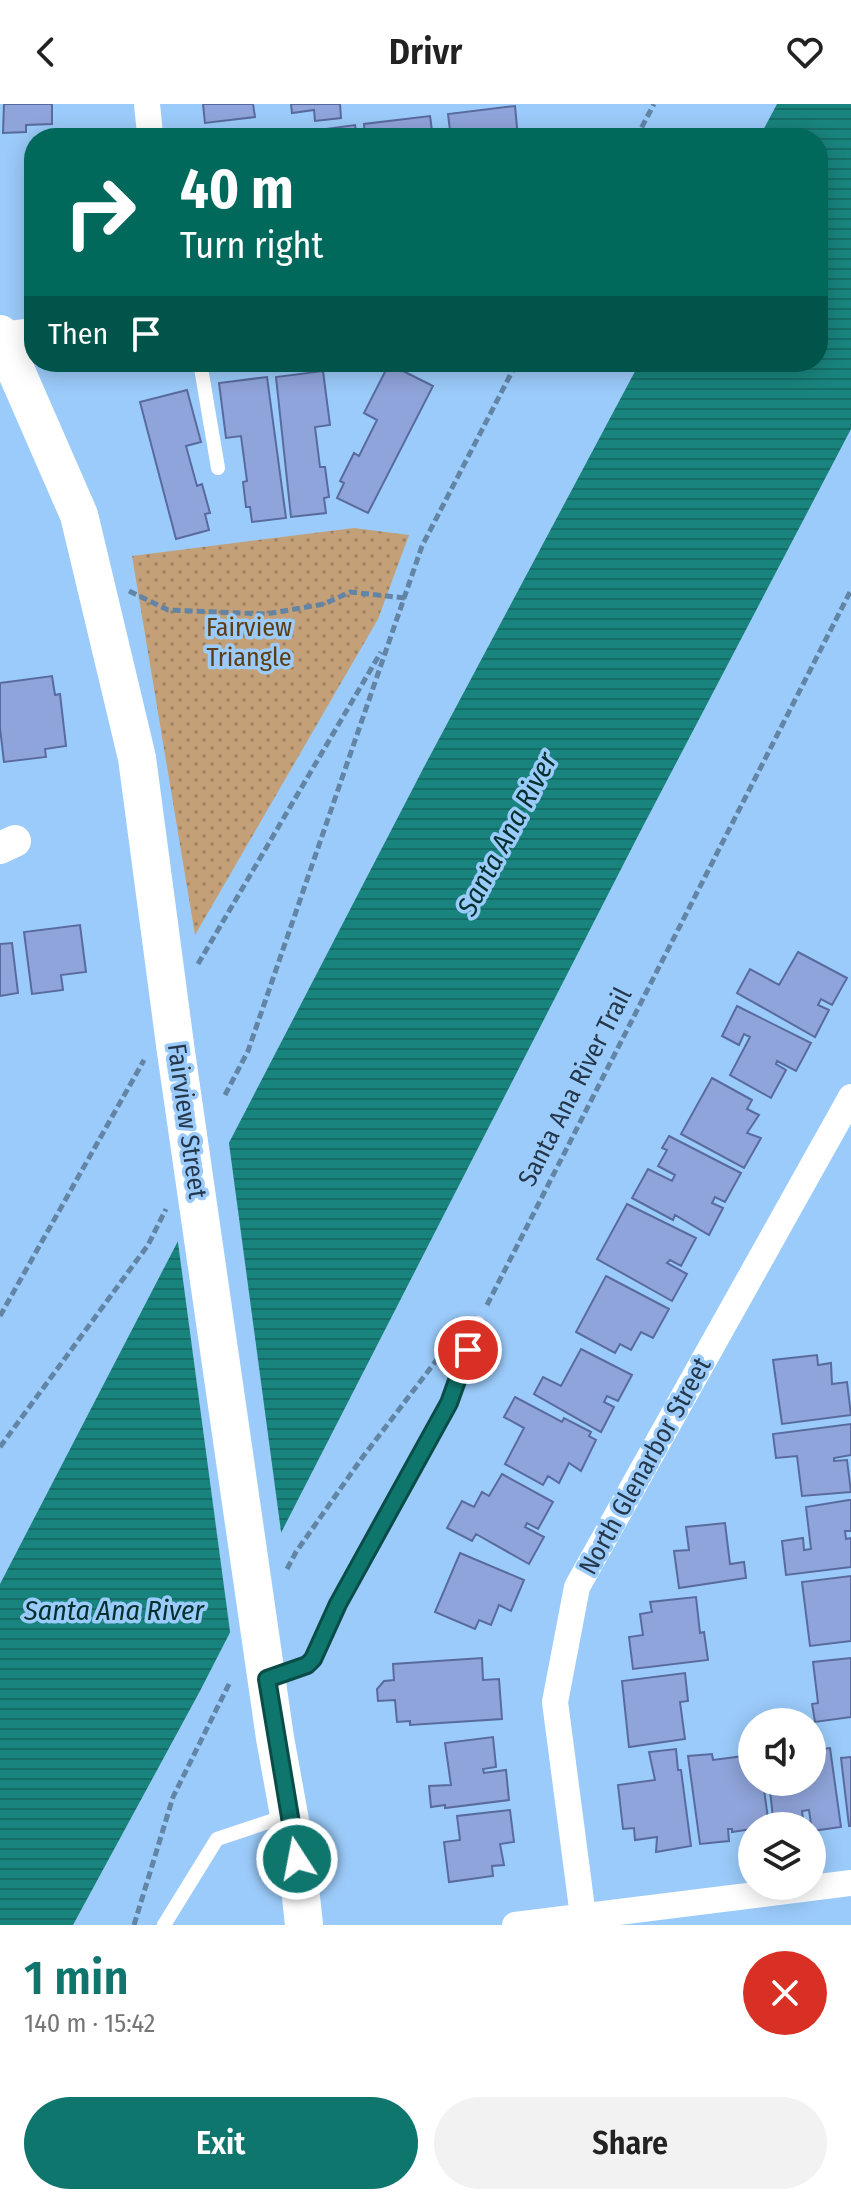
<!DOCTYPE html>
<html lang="en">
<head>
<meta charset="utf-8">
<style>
	:root { --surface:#fff; --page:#f2f2f2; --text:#222; --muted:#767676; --accent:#0f766e }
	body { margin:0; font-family:"Fira Sans Condensed",sans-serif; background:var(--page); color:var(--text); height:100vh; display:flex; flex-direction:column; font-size:30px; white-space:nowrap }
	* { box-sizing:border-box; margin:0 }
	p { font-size:26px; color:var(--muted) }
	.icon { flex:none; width:44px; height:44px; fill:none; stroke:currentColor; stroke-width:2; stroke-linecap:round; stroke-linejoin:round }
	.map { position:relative; height:1821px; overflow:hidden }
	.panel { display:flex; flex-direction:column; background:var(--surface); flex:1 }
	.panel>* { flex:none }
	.guide { position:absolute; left:24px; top:24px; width:804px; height:244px; border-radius:32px; box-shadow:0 4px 20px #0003; background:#00695c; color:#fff; overflow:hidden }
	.controls { position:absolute; left:738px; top:1604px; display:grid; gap:16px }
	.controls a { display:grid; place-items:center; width:88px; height:88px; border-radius:50%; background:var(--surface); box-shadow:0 4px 20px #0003; font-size:40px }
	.pin { position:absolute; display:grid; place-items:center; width:68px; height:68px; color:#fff; margin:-34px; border:4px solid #fff; border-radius:50%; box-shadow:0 2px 8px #0007 }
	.me { position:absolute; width:88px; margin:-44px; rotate:349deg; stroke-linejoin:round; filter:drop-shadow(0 0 6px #0008) }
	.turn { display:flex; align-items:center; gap:28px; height:168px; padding:0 24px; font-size:36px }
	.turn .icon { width:104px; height:104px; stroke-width:2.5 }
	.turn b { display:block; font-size:56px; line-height:68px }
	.then { display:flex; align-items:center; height:76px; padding:0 24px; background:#0003; gap:16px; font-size:30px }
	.round { display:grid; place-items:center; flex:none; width:84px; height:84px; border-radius:42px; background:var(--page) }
	.overview { display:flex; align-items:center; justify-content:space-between; height:136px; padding:0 24px }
	h1 { font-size:48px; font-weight:600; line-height:60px; color:var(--accent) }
	.primary-button { display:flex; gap:16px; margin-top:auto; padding:16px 24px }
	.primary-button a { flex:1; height:92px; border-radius:48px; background:var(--accent); color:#fff; font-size:32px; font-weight:600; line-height:92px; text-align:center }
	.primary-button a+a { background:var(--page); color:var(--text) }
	header { display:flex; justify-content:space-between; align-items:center; height:104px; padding:0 24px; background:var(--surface); font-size:36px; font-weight:600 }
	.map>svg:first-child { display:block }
	.park { fill:url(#park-dots) }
	.water { fill:url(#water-rules) }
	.pier { fill:#9bcbfa }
	.building { fill:#8fa4da; stroke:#596b9e; stroke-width:2 }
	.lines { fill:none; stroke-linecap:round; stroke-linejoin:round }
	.path { stroke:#6284a5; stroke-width:5; stroke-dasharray:8 4; stroke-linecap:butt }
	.service { stroke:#fff; stroke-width:14 }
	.minor { stroke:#fff; stroke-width:26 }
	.tertiary { stroke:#fff; stroke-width:32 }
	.secondary { stroke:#fff; stroke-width:38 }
	.route-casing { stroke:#0a4d48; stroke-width:20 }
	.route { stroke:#0f766e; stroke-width:14 }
	.labels { text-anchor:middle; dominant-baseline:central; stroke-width:7; stroke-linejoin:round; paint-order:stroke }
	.park-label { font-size:26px; fill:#5e3d13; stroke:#9bcbfa }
	.street-label { font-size:26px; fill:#25384b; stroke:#9bcbfa }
	.water-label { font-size:28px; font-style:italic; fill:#02312e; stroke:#9bcbfa }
</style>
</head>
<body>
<header><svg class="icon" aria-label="back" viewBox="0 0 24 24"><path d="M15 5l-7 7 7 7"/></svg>Drivr<svg class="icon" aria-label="heart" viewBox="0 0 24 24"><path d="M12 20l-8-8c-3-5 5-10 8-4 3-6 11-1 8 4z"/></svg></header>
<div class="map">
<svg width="851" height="1821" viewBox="0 0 851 1821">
	<defs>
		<pattern id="park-dots" width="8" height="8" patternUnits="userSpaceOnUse" patternTransform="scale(2)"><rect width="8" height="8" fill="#c4a078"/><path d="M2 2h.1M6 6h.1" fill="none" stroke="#9f8364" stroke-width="1.8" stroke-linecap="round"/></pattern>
		<pattern id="water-rules" width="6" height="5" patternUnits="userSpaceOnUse" patternTransform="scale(2)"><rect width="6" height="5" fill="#19847d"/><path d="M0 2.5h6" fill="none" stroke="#166d68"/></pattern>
	</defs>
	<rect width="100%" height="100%" fill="#9bcbfa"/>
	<!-- park -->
	<path class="park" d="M354,424l55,7 -31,84 -183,316 -63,-379z"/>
	<!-- water -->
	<path class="water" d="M777,0h74v325l-212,405 -439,857 -127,234h-73v-341l424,-817 216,-405h178v-224h-59z"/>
	<!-- pier -->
	<path class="pier" d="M228,1032l54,403 -51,100 -54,-404z"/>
	<!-- building -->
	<path class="building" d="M4,0h48v20l-26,1v7l-23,1z
		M203,0h50l2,13 -50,6z
		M291,0h49l1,14 -26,3 -1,-11 -22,3z
		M515,2l3,32h-67l-3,-24z
		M430,12l3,22h-68l-1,-14z
		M355,21l2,13h-69v-4z
		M389,260l44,22 -65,127 -31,-15 7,-15 -4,-2 14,-28 5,3 18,-36 -13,-7z
		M323,267l7,54 -15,2 5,40h5l4,30 -5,1 2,15 -35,4 -15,-140z
		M267,273l19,141 -34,4 -2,-15h-4l-3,-25 4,-1 -6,-45 -15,2 -7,-55z
		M187,286l14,52 -15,4 11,40 5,-2 8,29 -5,1 4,16 -33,9 -36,-137z
		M52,572l3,19 5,-1 6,52 -21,3 1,8 -42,5 -4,-34v-45z
		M80,821l6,47 -25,3 2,15 -31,4 -8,-62z
		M12,839l6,50 -18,3v-52z
		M798,848l49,26 -15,27 -11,-6 -3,6 11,5 -14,27 -78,-44 13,-24 29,16z
		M737,902l74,37 -15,28 -19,-10 -1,3 10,6 -15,28 -41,-23 20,-38 -6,-3 -5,11 -17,-9z
		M712,974l40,22 -5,9 12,6 -12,18 14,5 -17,30 -63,-34z
		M669,1032l72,37 -16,29 -10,-5 -3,6 11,5 -14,27 -34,-20 -2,5 -41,-22 16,-29 24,12 3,-6 -17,-9 9,-16 -5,-2z
		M627,1100l69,34 -15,28 -11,-6 -3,3 20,11 -15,27 -75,-42z
		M606,1172l63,33 -16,29 -12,-6 -10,18 -11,-6 -5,9 -39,-21z
		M581,1245l51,26 -14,26 -11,-5 -3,6 10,5 -13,25 -67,-38 9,-17 18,9z
		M817,1251l1,10 13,-2 1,21 15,-2 4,33 -69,9 -9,-64z
		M515,1293l47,25 2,-4 27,14 -2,4 7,4 -15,31 -12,-8 -10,20 -11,-7 -5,9 -38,-21 19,-36 -20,-11z
		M851,1320v31l-17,3v3l13,-1 4,32 -49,4 -5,-40 -21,2 -3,-24z
		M502,1370l51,28 -15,27 -11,-6 -2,4 19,10 -15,27 -53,-30 -4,7 -25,-13 15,-27 12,6 8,-15 7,4z
		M849,1396h2v31h-6l1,8 5,-1v29l-65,8 -4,-34 21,-3 1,12 7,-1 -5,-42z
		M725,1419l5,41 14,-2 2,16 -67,10 -5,-37 15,-1 -3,-23z
		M460,1449l64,27 -13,31 -12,-6 -8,20 -12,-5 -4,9 -40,-17z
		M851,1472v65l-41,5 -8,-64z
		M696,1493l4,36 4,-1 4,28 -75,9 -4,-32 14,-2 -3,-21 12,-2 -2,-10z
		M482,1554l1,22 16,-1 3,40 -92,6v-4l-13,1 -2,-22 -17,1 -1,-12 7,-8 10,-1 -1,-16z
		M851,1554v59l-36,5 -3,-18 6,-1 -5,-41z
		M685,1569l3,28 -8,1 5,37 -56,8 -7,-66z
		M493,1633l3,30 -13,2 1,4 22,-3 3,30 -64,8v-3l-14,2 -2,-21 22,-1 -6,-42z
		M830,1644l11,79 -29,4 -3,-21 -7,1 2,15h-30l-5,-44h43v-32z
		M676,1645l2,21h3l10,76 -35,6 1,-15 -22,3 -1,-12 -11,1 -5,-44 37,-5 -6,-28z
		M712,1650l1,6 39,-5v27h11l6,44h-17v3l-20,3v-3h-4l1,12 -29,3 -12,-88z
		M851,1653v69h-2l-8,-68z
		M510,1706l4,32 -14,2 4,21 -12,1 1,10 -44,6 -5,-40 16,-2 -3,-24z"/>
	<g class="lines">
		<!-- path -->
		<path class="path" d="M636,34l18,-34
			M129,487l39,19 98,4 58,-10 26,-12 55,6
			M198,860l183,-312
			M225,991l23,-44 174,-505 95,-184
			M487,1201l364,-715
			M0,1212l144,-256
			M0,1343l148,-202 18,-36
			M287,1465l9,-17 66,-94 83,-109
			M134,1821l39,-128 56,-113"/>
		<!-- service -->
		<path class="service" d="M200,258l18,106
			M269,1574l38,-13 6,-6 25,-55 111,-201 29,-80
			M164,1821l53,-86 72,-24"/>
		<!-- minor -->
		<path class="minor" d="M147,0l3,30
			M0,231l34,-4
			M583,1812l-28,-214 22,-115 274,-490
			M515,1821l336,-42"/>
		<!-- tertiary -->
		<path class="tertiary" d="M0,744l15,-7"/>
		<!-- secondary -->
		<path class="secondary" d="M0,230l79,181 58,243 39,294 99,686 22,121 7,66"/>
	</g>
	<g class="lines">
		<defs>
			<path id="route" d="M297,1755l-30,-180 40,-14 6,-6 25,-55 111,-201 19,-53"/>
		</defs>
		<!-- route casing -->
		<use href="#route" class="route-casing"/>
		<!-- route -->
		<use href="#route" class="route"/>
	</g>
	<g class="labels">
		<!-- park labels -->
		<g class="park-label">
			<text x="249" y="523">Fairview<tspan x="249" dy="30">Triangle</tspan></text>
		</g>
		<!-- street labels -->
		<g class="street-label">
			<text transform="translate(575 983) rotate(-63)">Santa Ana River Trail</text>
			<text transform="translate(187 1017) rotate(82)">Fairview Street</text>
			<text transform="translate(645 1362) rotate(-61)">North Glenarbor Street</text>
		</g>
		<!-- water labels -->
		<g class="water-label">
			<text transform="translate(507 730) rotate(-62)">Santa Ana River</text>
			<text x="114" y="1506">Santa Ana River</text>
		</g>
	</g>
</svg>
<div class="controls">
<a><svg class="icon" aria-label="sound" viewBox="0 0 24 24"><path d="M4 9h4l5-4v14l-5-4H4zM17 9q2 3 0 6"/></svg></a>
<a><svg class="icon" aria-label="layers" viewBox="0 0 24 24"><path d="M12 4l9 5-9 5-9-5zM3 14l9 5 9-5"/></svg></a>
</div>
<div class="pin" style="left:468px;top:1246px;background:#d93025"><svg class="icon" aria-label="arrive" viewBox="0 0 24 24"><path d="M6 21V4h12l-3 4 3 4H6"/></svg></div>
<svg class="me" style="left:297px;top:1755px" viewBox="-20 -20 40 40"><circle r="17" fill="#0f766e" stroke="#fff" stroke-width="3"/><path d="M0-11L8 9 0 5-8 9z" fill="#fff"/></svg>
<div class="guide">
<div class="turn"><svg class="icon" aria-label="right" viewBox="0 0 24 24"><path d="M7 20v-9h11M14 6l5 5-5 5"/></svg><div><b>40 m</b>Turn right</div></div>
<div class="then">Then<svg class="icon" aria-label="arrive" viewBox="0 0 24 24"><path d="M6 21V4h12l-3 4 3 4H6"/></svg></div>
</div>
</div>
<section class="panel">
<div class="overview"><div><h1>1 min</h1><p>140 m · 15:42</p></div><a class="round" style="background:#d93025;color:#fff"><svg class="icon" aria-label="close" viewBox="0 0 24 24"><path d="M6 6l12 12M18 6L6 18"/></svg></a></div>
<div class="primary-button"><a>Exit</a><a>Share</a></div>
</section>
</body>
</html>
